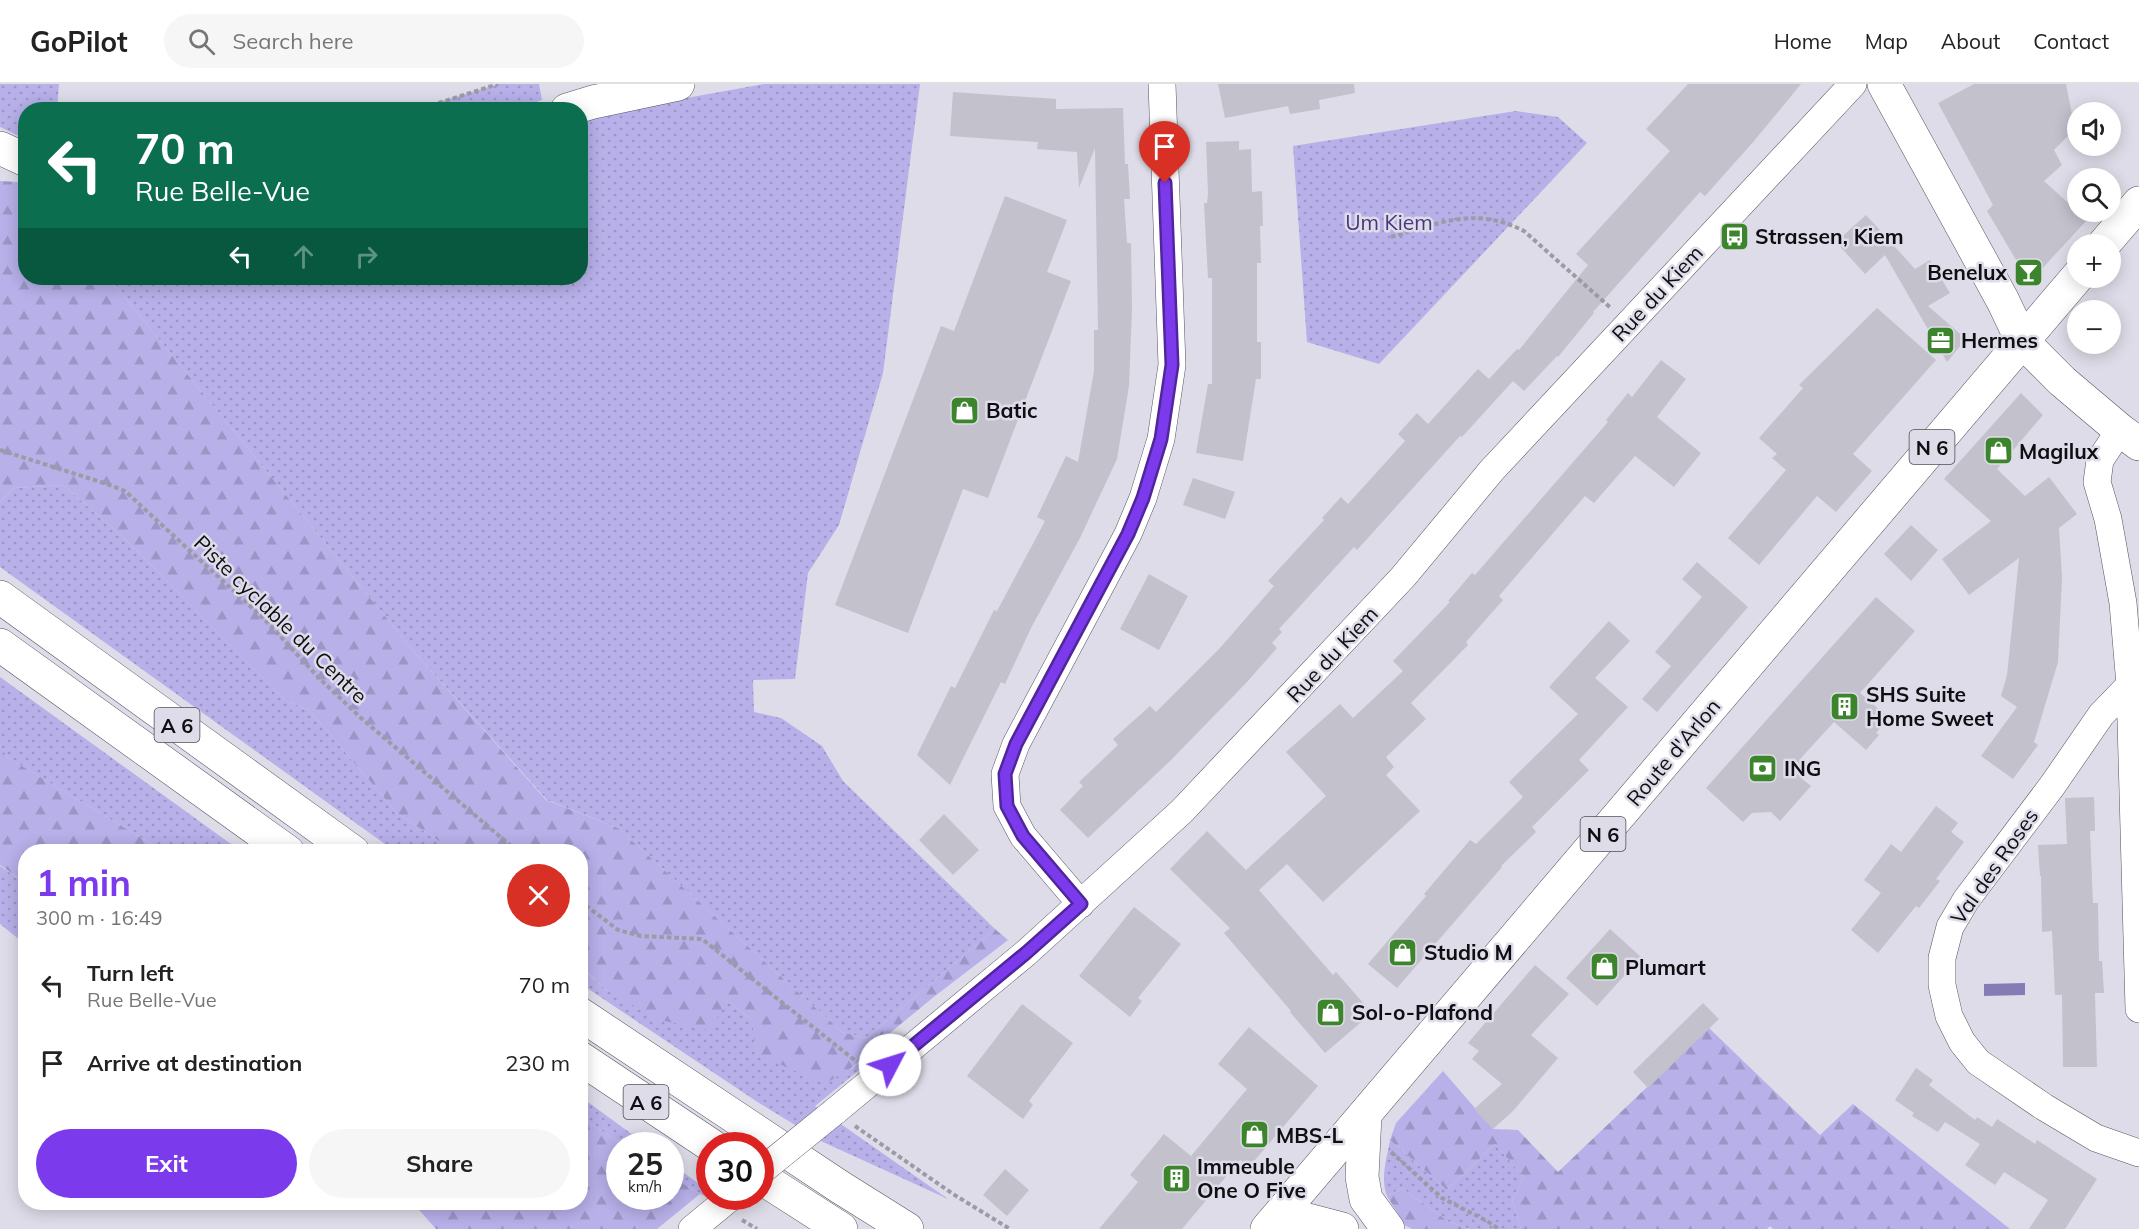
<!DOCTYPE html>
<html lang="en">
<head>
<meta charset="utf-8">
<style>
	:root { --surface:#fff; --page:#f6f6f6; --text:#222; --muted:#767676; --line:#e0e0e0; --accent:#7c3aed }
	body { margin:0; font-family:Mulish,sans-serif; background:var(--page); color:var(--text); height:100vh; display:flex; flex-direction:column; font-size:22px; white-space:nowrap }
	* { box-sizing:border-box; margin:0 }
	p { font-size:20px; color:var(--muted) }
	.icon { flex:none; width:33px; height:33px; fill:none; stroke:currentColor; stroke-width:2; stroke-linecap:round; stroke-linejoin:round }
	.map { position:relative; flex:1; overflow:hidden }
	.side { position:absolute; left:18px; top:760px; width:570px; height:366px; display:flex; flex-direction:column; background:var(--surface); border-radius:24px; box-shadow:0 3px 15px #0003 }
	.side>* { flex:none }
	.guide { position:absolute; left:18px; top:18px; width:570px; height:183px; border-radius:24px; box-shadow:0 3px 15px #0003; background:#0b6e4f; color:#fff; overflow:hidden }
	.fabs { position:absolute; left:2067px; top:18px; display:grid; gap:12px }
	.fabs a { display:grid; place-items:center; width:54px; height:54px; border-radius:50%; background:var(--surface); box-shadow:0 3px 15px #0003; font-size:30px }
	.speed { position:absolute; left:606px; top:1048px; display:flex; gap:12px; font-size:30px; font-weight:700; text-align:center }
	.speed>* { display:grid; place-content:center; width:78px; height:78px; border-radius:50%; background:var(--surface); box-shadow:0 3px 15px #0003; line-height:1 }
	.speed small { font-size:15px; font-weight:400 }
	.speed .limit { border:9px solid #d22; background:#fff; color:#111 }
	.pin { position:absolute; display:grid; place-items:center; width:51px; height:51px; color:#fff; margin:-62px -26px; border-radius:50% 50% 50% 0; rotate:-45deg; box-shadow:0 0 6px #0007 }
	.pin .icon { rotate:45deg }
	.me { position:absolute; width:66px; margin:-33px; rotate:50deg; stroke-linejoin:round; filter:drop-shadow(0 0 4px #0008) }
	.turn { display:flex; align-items:center; gap:21px; height:126px; padding:0 18px; font-size:27px }
	.turn .icon { width:78px; height:78px; stroke-width:2.5 }
	.turn b { display:block; font-size:42px; line-height:51px }
	.lanes { display:flex; align-items:center; height:57px; padding:0 18px; background:#0003; justify-content:center; gap:30px; direction:ltr }
	.lanes .off { opacity:.35 }
	.round { display:grid; place-items:center; flex:none; width:63px; height:63px; border-radius:32px; background:var(--page) }
	.headline { display:flex; align-items:center; justify-content:space-between; height:102px; padding:0 18px }
	h1 { font-size:36px; font-weight:700; line-height:45px; color:var(--accent) }
	.action { display:flex; gap:12px; margin-top:auto; padding:12px 18px }
	.action a { flex:1; height:69px; border-radius:36px; background:var(--accent); color:#fff; font-size:24px; font-weight:700; line-height:69px; text-align:center }
	.action a+a { background:var(--page); color:var(--text) }
	ul { padding:0; list-style:none }
	li { display:flex; align-items:center; gap:18px; height:78px; padding:0 18px }
	li div { flex:1 }
	li b { display:block; font-size:22px }
	li em { font-style:normal }
	header { display:flex; align-items:center; gap:36px; box-sizing:border-box; height:84px; padding:0 30px; background:var(--surface); border-bottom:2px solid var(--line) }
	header strong { font-size:28px }
	nav { display:flex; gap:33px; margin-inline-start:auto; font-size:21px }
	.search { width:420px; height:54px; background:var(--page); display:flex; align-items:center; gap:15px; box-sizing:border-box; padding:0 21px; border-radius:33px; color:var(--muted); font-size:22px }
	.map>svg:first-child { display:block }
	.grass { fill:url(#grass-dots) }
	.forest { fill:url(#forest-firs) }
	.water { fill:#857cb6 }
	.building { fill:#c2c1cc }
	.lines { fill:none; stroke-linecap:round; stroke-linejoin:round }
	.street-casing { stroke:#55545e; stroke-width:28 }
	.secondary-casing { stroke:#55545e; stroke-width:34 }
	.primary-casing { stroke:#55545e; stroke-width:34 }
	.highway-casing { stroke:#55545e; stroke-width:34 }
	.path { stroke:#9c9aa4; stroke-width:4; stroke-dasharray:4.5 3; stroke-linecap:butt }
	.street { stroke:#fff; stroke-width:27 }
	.secondary { stroke:#fff; stroke-width:33 }
	.primary { stroke:#fff; stroke-width:33 }
	.highway { stroke:#fff; stroke-width:33 }
	.street-bridge-casing { stroke:#55545e; stroke-width:28; stroke-linecap:butt }
	.street-bridge { stroke:#fff; stroke-width:27 }
	.route-casing { stroke:#51269a; stroke-width:15 }
	.route { stroke:#7c3aed; stroke-width:10 }
	.labels { text-anchor:middle; dominant-baseline:central; stroke-width:5; stroke-linejoin:round; paint-order:stroke }
	.shield { fill:#dedce8; stroke:#4d4c52; stroke-width:1.5 }
	.shield-label { font-size:20px; font-weight:bold; fill:#0f0e12 }
	.park-label { font-size:21px; fill:#47377f; stroke:#dedce8 }
	.poi-label { font-size:21px; font-weight:bold; fill:#0f0e12; stroke:#dedce8; text-anchor:start }
	.street-label { font-size:21px; fill:#0f0e12; stroke:#dedce8 }
</style>
</head>
<body>
<header>
<strong>GoPilot</strong>
<div class="search"><svg class="icon" aria-label="search" viewBox="0 0 24 24"><circle cx="10" cy="10" r="6"/><path d="M15 15l6 6"/></svg>Search here</div>
<nav><a>Home</a><a>Map</a><a>About</a><a>Contact</a></nav>
</header>
<div class="map">
<svg width="2139" height="1145" viewBox="0 0 2139 1145">
	<defs>
		<pattern id="grass-dots" width="8" height="8" patternUnits="userSpaceOnUse" patternTransform="scale(1.5)"><rect width="8" height="8" fill="#b7b0e9"/><path d="M2 2h.1M6 6h.1" fill="none" stroke="#9c96c7" stroke-width="1.8" stroke-linecap="round"/></pattern>
		<pattern id="forest-firs" width="22" height="20" patternUnits="userSpaceOnUse" patternTransform="scale(1.5)"><rect width="22" height="20" fill="#b7b0e9"/><path d="M5 1l3.5 6h-7zM16 11l3.5 6h-7z" fill="#9c96c7"/></pattern>
	</defs>
	<rect width="100%" height="100%" fill="#dedce8"/>
	<!-- grass -->
	<path class="grass" d="M0,0h59l-2,25 -31,1 -1,29 -25,-12z
		M498,0h41l3,16 -24,9h-101z
		M764,0h156l-37,289 -44,152 -31,48 -13,106 -42,1 1,32 27,6 41,28 21,35 152,148 -129,109 -24,-6 -224,-204 -71,-28 -137,-153 -301,-369h471l1,-161z
		M1516,27l42,6 29,26 -208,221 -72,-22 -14,-196z
		M63,401l59,51 163,164 24,10 89,104 47,31 6,7h-55l-396,-285v-65l14,-14z
		M0,593l242,175h-77l-158,-95 -7,-13z
		M0,782l25,17v61l-25,-20z
		M580,882l27,25 119,9 26,20 99,49 20,-16 3,5 -59,48 133,93 -125,-57 -67,-41 -175,-117z
		M581,1013l67,49h-23l-44,-29z
		M1390,1056l57,50 48,-46 29,33 -12,22 9,30h-51l-21,-7 -47,-34 -15,8c-7,-18 0,-38 3,-56z
		M670,1079l39,28 1,6h8l17,12 -35,-15 -29,-18z"/>
	<!-- forest -->
	<path class="forest" d="M0,97l19,1 6,3 1,93h83l301,369 136,153 72,28 224,204 24,6 129,-109 13,11 -73,56 -56,46 -8,11 -20,15 -26,16 -69,-30 -4,-34 -26,-20 -15,31 -51,-11 -53,-29 -26,-25 -1,-114h-129l-6,-7 -47,-31 -89,-104 -24,-10 -163,-164 -59,-51 -49,3 -14,14z
		M0,660l7,13 158,95h-139l-1,31 -25,-18z
		M1709,944l111,107 33,-31 157,125h-237l-3,-3 -3,3h-246l-9,-30 12,-22 -29,-33 -48,46 -57,-50 6,-17 47,-52 50,58 25,1 40,42z
		M581,1033l44,29h-5v51h50l1,-21 29,18 -43,35h-221l-23,-26h167z
		M1402,1104l47,34 21,7h-58l-7,-4 -18,-29z"/>
	<!-- water -->
	<path class="water" d="M2025,899v12l-41,1v-12z"/>
	<!-- building -->
	<path class="building" d="M1218,0h136l1,9 -36,7 1,9 -30,5 -2,-8 -63,12z
		M1688,0h113l-47,57 -49,55 -5,-4 -107,120 1,1 -36,44 -1,-1 -33,35 -11,-10 -51,56 -2,-1 -103,114 -3,-3 -75,82 3,3 -10,11 5,5 -30,34 -77,79 -82,77 -28,-28 23,-24 -4,-4 39,-37 -5,-6 37,-33 6,6 64,-64 54,-62 -6,-5 56,-61 -2,-2 19,-21 7,7 57,-63 -7,-7 19,-21 11,11 50,-55 11,10 28,-30 2,1 69,-85 -12,-11 94,-103 -24,-22z
		M1974,0h92l9,45 -21,21 8,15 -18,16 43,39 -49,53 -13,2 -38,-64 6,-6 -55,-102z
		M953,8l103,7v10l67,-1 2,56h3l2,35h-6l3,44h4l1,65 -3,78 -12,73 -37,79 -49,90 -26,56 -4,-2 -51,103 -33,-30 34,-69 4,2 39,-78 3,1 48,-90 -8,-4 29,-61 12,6 16,-91v-41h4l-3,-182 -16,40 -2,-36 -40,-3 1,-7 -88,-6z
		M1239,57v9l12,-1 1,43 10,-1 1,35h-3l1,37h-4v79h4v37h-5l-13,82 -47,-8 12,-69h4v-106h-4l-4,-75h3l1,-10 -2,-51z
		M1005,112l62,24 -20,52 24,9 -83,217 -25,-9 -55,144 -73,-28 106,-279 13,5z
		M1866,131l49,54 15,-9 20,33 -22,13 38,33 -19,23 -62,-107 -20,19 -29,-32z
		M1877,224l59,52 -83,94 19,17 -36,41 -19,-16 -58,69 -31,-27 58,-68 -14,-12 5,-4 -18,-16 44,-50 -4,-3z
		M1661,276l25,19 -29,38 44,36 -27,34 -39,-31 -41,47 -9,-7 -86,100 4,4 -37,42 2,3 -57,58 15,16 -40,38 8,10 -8,8 34,36 -97,91 -36,-38 -28,26 74,85 3,-3 36,41 -47,40 -35,-41 1,-1 -67,-78 6,-5 -60,-59 37,-38 39,39 80,-74 -40,-44 54,-48 13,14 50,-47 -10,-10 57,-59 -2,-1 24,-28 3,2 133,-153 -2,-2 22,-27 4,4z
		M2021,309l22,22 -46,54 28,27 24,-19 28,37 -18,14 3,49 -4,85 -24,80 4,3 -25,34 -32,-23 36,-49 -16,-11 6,-21 12,-117 -50,37 -27,-36 49,-38 -47,-42z
		M1193,394l42,14 -10,27 -42,-14z
		M1911,441l27,25 -27,31 -27,-27z
		M1697,478l51,45 -91,105 -15,-13 29,-33 -16,-14 47,-55 -20,-18z
		M1149,490l39,22 -29,54 -39,-21z
		M1876,513l39,34 -55,62 29,25 -13,15 3,2 -13,15 -32,-28 -33,36v20l10,8 -31,35 -9,-9 -19,1 -9,9 -37,-34z
		M1609,537l21,20 -35,37 33,29 -49,53 10,10 -57,57 4,5 -35,34 1,1 -105,121 -29,-24 58,-68 -2,-2 46,-54 6,4 47,-47 -14,-15 69,-68 -29,-27z
		M2094,713l1,34h-5l3,72h5l1,58h3l2,32h-9l2,74h-34l-1,-72h-7l-3,-64 -10,1 -1,-56h-1l-2,-31 29,-1 -2,-46z
		M1936,722l22,17 -7,9 13,10 -28,37 4,2 -21,27 -3,-2 -38,47 -27,-23 30,-37 -17,-13 27,-36 10,8z
		M944,730l35,36 -26,25 -34,-35z
		M1134,823l47,37 -43,54 4,3 -12,16 -51,-41z
		M1610,845l31,28 -44,49 -31,-28z
		M1535,881l34,29 -38,41 27,23 -45,53 -20,18 -19,-20 28,-25 -30,-25 7,-8 -11,-8z
		M1703,919l16,16 -71,69 -15,-16z
		M1022,920l51,39 -44,58 4,4 -10,14 -56,-43z
		M1249,943l69,59 -69,81 -9,-7 -58,69h-83l39,-47 -8,-7 34,-41 27,22 56,-67 -29,-25z
		M1916,984l17,12 -4,5 46,35 2,-3 15,10 5,-8 38,25 2,-4 60,39 -32,50h-36l19,-29 -44,-28 -9,13 -30,-20 15,-21 -35,-22 -7,10 -26,-16 2,-3 -19,-13z
		M1005,1085l24,21 -22,26 -24,-21z"/>
	<g class="lines">
		<defs>
			<path id="street" d="M2120,346l-20,30 -3,22 11,37 15,84 7,82 9,324
				M2130,601l-29,30 -49,71 -86,114 -16,27 -8,31v27l7,31 13,26 16,20 66,45 52,31 43,15
				M1081,820l-58,-68 -16,-30 -2,-32 11,-30 112,-210 15,-36 18,-59 11,-74 -10,-281
				M834,1028l192,-159 156,-142 221,-234 89,-107 361,-386
				M692,1145l39,-32"/>
			<path id="secondary" d="M1884,0l119,217 19,40 40,40 58,49 19,14
				M567,26l26,-8 85,-18
				M0,64l26,12"/>
			<path id="primary" d="M2104,160l35,-41
				M1267,1145l811,-953"/>
			<path id="highway" d="M0,513l353,255
				M0,561l288,207
				M580,930l260,173 67,42
				M580,974l132,88
				M1365,1031l-3,62 4,22 22,30
				M760,1093l81,52
				M1281,1129l61,16"/>
		</defs>
		<!-- street casing -->
		<use href="#street" class="street-casing"/>
		<!-- secondary casing -->
		<use href="#secondary" class="secondary-casing"/>
		<!-- primary casing -->
		<use href="#primary" class="primary-casing"/>
		<!-- highway casing -->
		<use href="#highway" class="highway-casing"/>
		<!-- path -->
		<path class="path" d="M417,26l81,-26
			M1391,153c48,-14 85,-31 133,-6l88,78
			M0,366l104,33 21,8 139,128 56,60 41,39 157,134
			M580,817l38,29 23,6 61,3 155,123
			M855,1042l98,68 57,35
			M1391,1068l51,46 45,23 12,8
			M742,1136l15,9"/>
		<!-- street -->
		<use href="#street" class="street"/>
		<!-- secondary -->
		<use href="#secondary" class="secondary"/>
		<!-- primary -->
		<use href="#primary" class="primary"/>
		<!-- highway -->
		<use href="#highway" class="highway"/>
		<defs>
			<path id="street-bridge" d="M760,1088l74,-60"/>
		</defs>
		<!-- street-bridge casing -->
		<use href="#street-bridge" class="street-bridge-casing"/>
		<!-- street-bridge -->
		<use href="#street-bridge" class="street-bridge"/>
	</g>
	<g class="lines">
		<defs>
			<path id="route" d="M890,981l136,-112 55,-49 -58,-68 -16,-30 -2,-32 11,-30 112,-210 15,-36 18,-59 11,-74 -7,-182"/>
		</defs>
		<!-- route casing -->
		<use href="#route" class="route-casing"/>
		<!-- route -->
		<use href="#route" class="route"/>
	</g>
	<!-- icons -->
	<defs>
		<symbol id="bus-square" viewBox="-11 -11 22 22"><rect x="-9" y="-9" width="18" height="18" rx="4" fill="#3c852c" stroke="#dedce8"/><path d="M-5-6H5V4H4V6H2V4H-2V6H-4V4H-5ZM-3.5-4V0h7V-4ZM-3.5 1.2v1.5H-2V1.2ZM2 1.2v1.5H3.5V1.2Z" fill="#fff"/></symbol>
		<symbol id="bar-square" viewBox="-11 -11 22 22"><rect x="-9" y="-9" width="18" height="18" rx="4" fill="#3c852c" stroke="#dedce8"/><path d="M-6-5H6L.8 .8V4.5H3.5V6h-7V4.5H-.8V.8Z" fill="#fff"/></symbol>
		<symbol id="office-square" viewBox="-11 -11 22 22"><rect x="-9" y="-9" width="18" height="18" rx="4" fill="#3c852c" stroke="#dedce8"/><path d="M-6-3h4V-5.5h4V-3h4V5H-6ZM-1-4.5V-3h2v-1.5ZM-6 0V1H6V0Z" fill="#fff"/></symbol>
		<symbol id="shop-square" viewBox="-11 -11 22 22"><rect x="-9" y="-9" width="18" height="18" rx="4" fill="#3c852c" stroke="#dedce8"/><path d="M-5-2.5h2.3a2.7 3.5 0 0 1 5.4 0H5L5.5 6h-11ZM-1.5-2.5h3a1.5 2.3 0 0 0-3 0Z" fill="#fff"/></symbol>
		<symbol id="building-square" viewBox="-11 -11 22 22"><rect x="-9" y="-9" width="18" height="18" rx="4" fill="#3c852c" stroke="#dedce8"/><path d="M-4-6H4V6H1V3H-1V6H-4ZM-2.5-4.3h1.7v1.8h-1.7ZM.8-4.3h1.7v1.8H.8ZM-2.5-1h1.7V.8h-1.7ZM.8-1h1.7V.8H.8Z" fill="#fff"/></symbol>
		<symbol id="bank-square" viewBox="-11 -11 22 22"><rect x="-9" y="-9" width="18" height="18" rx="4" fill="#3c852c" stroke="#dedce8"/><path d="M-6-4H6V4H-6ZM0-2.3a2.3 2.3 0 1 0 0 4.6a2.3 2.3 0 1 0 0-4.6Z" fill="#fff"/></symbol>
	</defs>
	<g fill-rule="evenodd">
		<use href="#bus-square" x="1718" y="136" width="33" height="33"/>
		<use href="#bar-square" x="2012" y="172" width="33" height="33"/>
		<use href="#office-square" x="1924" y="240" width="33" height="33"/>
		<use href="#shop-square" x="948" y="310" width="33" height="33"/>
		<use href="#shop-square" x="1982" y="350" width="33" height="33"/>
		<use href="#building-square" x="1828" y="606" width="33" height="33"/>
		<use href="#bank-square" x="1746" y="668" width="33" height="33"/>
		<use href="#shop-square" x="1386" y="852" width="33" height="33"/>
		<use href="#shop-square" x="1588" y="866" width="33" height="33"/>
		<use href="#shop-square" x="1314" y="912" width="33" height="33"/>
		<use href="#shop-square" x="1238" y="1034" width="33" height="33"/>
		<use href="#building-square" x="1160" y="1078" width="33" height="33"/>
	</g>
	<g class="labels">
		<!-- shield labels -->
		<g class="shield">
			<rect x="1909.5" y="346" width="45" height="34" rx="4.5"/>
			<rect x="154.5" y="624" width="45" height="34" rx="4.5"/>
			<rect x="1580.5" y="733" width="45" height="34" rx="4.5"/>
			<rect x="623.5" y="1001" width="45" height="34" rx="4.5"/>
		</g>
		<g class="shield-label">
			<text x="1932" y="363">N 6</text>
			<text x="177" y="641">A 6</text>
			<text x="1603" y="750">N 6</text>
			<text x="646" y="1018">A 6</text>
		</g>
		<!-- park labels -->
		<g class="park-label">
			<text x="1389" y="138">Um Kiem</text>
		</g>
		<!-- poi labels -->
		<g class="poi-label">
			<text x="1755" y="152">Strassen, Kiem</text>
			<text x="2007" y="188" text-anchor="end">Benelux</text>
			<text x="1961" y="256">Hermes</text>
			<text x="986" y="326">Batic</text>
			<text x="2019" y="367">Magilux</text>
			<text x="1866" y="610">SHS Suite<tspan x="1866" dy="24">Home Sweet</tspan></text>
			<text x="1784" y="684">ING</text>
			<text x="1424" y="868">Studio M</text>
			<text x="1625" y="883">Plumart</text>
			<text x="1352" y="928">Sol-o-Plafond</text>
			<text x="1276" y="1051">MBS-L</text>
			<text x="1197" y="1082">Immeuble<tspan x="1197" dy="24">One O Five</tspan></text>
		</g>
		<!-- street labels -->
		<g class="street-label">
			<text transform="translate(1657 209) rotate(-47)">Rue du Kiem</text>
			<text transform="translate(281 535) rotate(44)">Piste cyclable du Centre</text>
			<text transform="translate(1332 570) rotate(-47)">Rue du Kiem</text>
			<text transform="translate(1673 668) rotate(-50)">Route d'Arlon</text>
			<text transform="translate(1994 782) rotate(-55)">Val des Roses</text>
		</g>
	</g>
</svg>
<div class="fabs">
<a><svg class="icon" aria-label="sound" viewBox="0 0 24 24"><path d="M4 9h4l5-4v14l-5-4H4zM17 9q2 3 0 6"/></svg></a>
<a><svg class="icon" aria-label="search" viewBox="0 0 24 24"><circle cx="10" cy="10" r="6"/><path d="M15 15l6 6"/></svg></a>
<a>+</a>
<a>−</a>
</div>
<div class="speed"><div>25<small>km/h</small></div><div class="limit">30</div></div>
<div class="pin" style="left:1165px;top:99px;background:#d93025"><svg class="icon" aria-label="arrive" viewBox="0 0 24 24"><path d="M6 21V4h12l-3 4 3 4H6"/></svg></div>
<svg class="me" style="left:890px;top:981px" viewBox="-20 -20 40 40"><circle r="19" fill="#fff"/><path d="M0-13L10 11 0 6-10 11z" fill="#7c3aed"/></svg>
<div class="guide">
<div class="turn"><svg class="icon" aria-label="left" viewBox="0 0 24 24"><path d="M17 20v-9H6M10 6l-5 5 5 5"/></svg><div><b>70 m</b>Rue Belle-Vue</div></div>
<div class="lanes"><svg class="icon" aria-label="left" viewBox="0 0 24 24"><path d="M17 20v-9H6M10 6l-5 5 5 5"/></svg><svg class="icon off" aria-label="ahead" viewBox="0 0 24 24"><path d="M12 20V5M6 11l6-6 6 6"/></svg><svg class="icon off" aria-label="right" viewBox="0 0 24 24"><path d="M7 20v-9h11M14 6l5 5-5 5"/></svg></div>
</div>
<section class="side">
<div class="headline"><div><h1>1 min</h1><p>300 m · 16:49</p></div><a class="round" style="background:#d93025;color:#fff"><svg class="icon" aria-label="close" viewBox="0 0 24 24"><path d="M6 6l12 12M18 6L6 18"/></svg></a></div>
<ul>
<li><svg class="icon" aria-label="left" viewBox="0 0 24 24"><path d="M17 20v-9H6M10 6l-5 5 5 5"/></svg><div><b>Turn left</b><p>Rue Belle-Vue</p></div><em>70 m</em></li>
<li><svg class="icon" aria-label="arrive" viewBox="0 0 24 24"><path d="M6 21V4h12l-3 4 3 4H6"/></svg><div><b>Arrive at destination</b></div><em>230 m</em></li>
</ul>
<div class="action"><a>Exit</a><a>Share</a></div>
</section>
</div>
</body>
</html>
